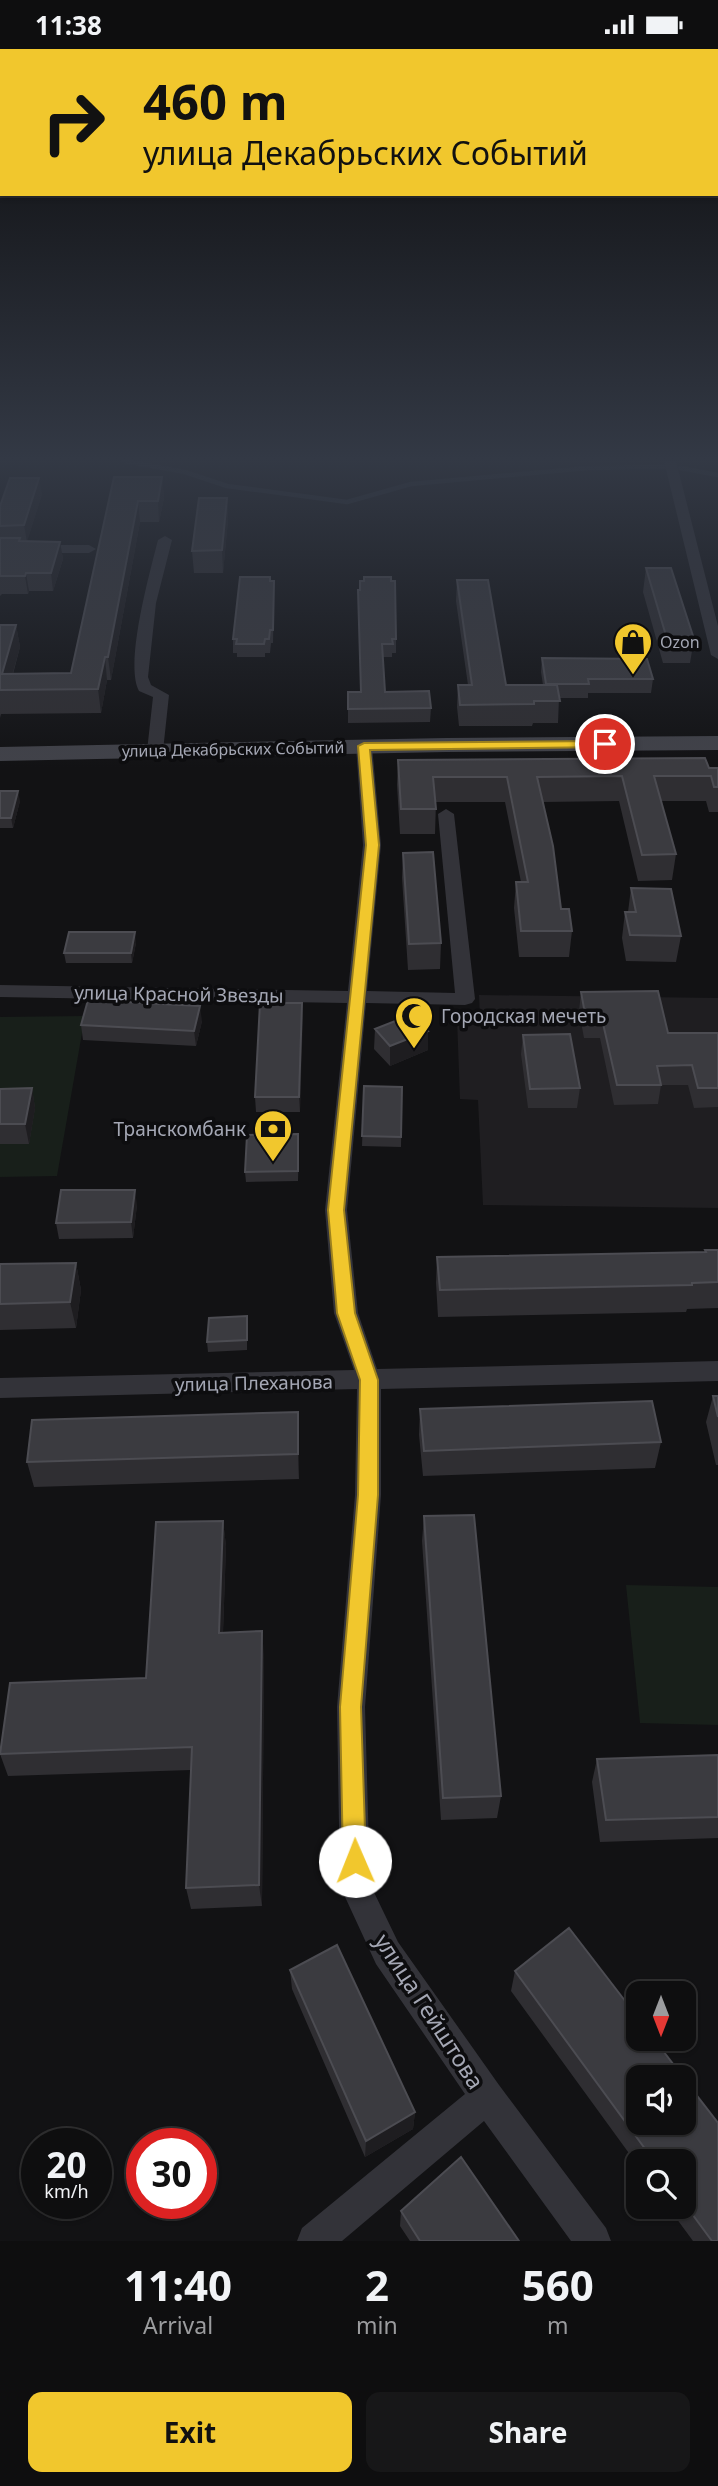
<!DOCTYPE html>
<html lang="en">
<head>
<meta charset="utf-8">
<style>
	:root { --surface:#0e0e0f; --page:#171718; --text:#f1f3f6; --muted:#9b9c9e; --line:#2e2e2f; --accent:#f1c72d }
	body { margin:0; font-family:"Noto Sans",sans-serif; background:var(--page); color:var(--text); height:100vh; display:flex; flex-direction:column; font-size:26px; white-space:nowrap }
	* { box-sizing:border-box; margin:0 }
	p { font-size:23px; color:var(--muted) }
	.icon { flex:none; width:38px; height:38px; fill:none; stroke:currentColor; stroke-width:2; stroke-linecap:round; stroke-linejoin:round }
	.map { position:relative; height:2192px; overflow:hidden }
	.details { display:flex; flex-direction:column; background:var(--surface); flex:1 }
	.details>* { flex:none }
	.hud { position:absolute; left:0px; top:0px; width:719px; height:147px; box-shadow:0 2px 5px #0004,0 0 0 2px var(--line); background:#f1c72d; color:#111; overflow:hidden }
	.needle { width:46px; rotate:180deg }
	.buttons { position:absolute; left:626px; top:1932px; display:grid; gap:14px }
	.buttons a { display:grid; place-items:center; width:70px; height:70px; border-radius:14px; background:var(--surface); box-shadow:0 2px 5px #0004,0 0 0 2px var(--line); font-size:35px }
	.speed { position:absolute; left:21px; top:2079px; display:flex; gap:14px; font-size:35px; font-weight:700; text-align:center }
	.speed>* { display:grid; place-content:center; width:91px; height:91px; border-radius:50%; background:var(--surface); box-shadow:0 2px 5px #0004,0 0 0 2px var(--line); line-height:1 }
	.speed small { font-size:18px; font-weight:400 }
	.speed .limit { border:10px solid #d22; background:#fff; color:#111 }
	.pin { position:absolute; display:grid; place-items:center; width:60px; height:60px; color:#fff; margin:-30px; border:4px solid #fff; border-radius:50%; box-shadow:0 2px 7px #0007 }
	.me { position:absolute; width:77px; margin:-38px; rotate:359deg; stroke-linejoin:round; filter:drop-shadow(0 0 5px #0008) }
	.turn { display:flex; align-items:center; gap:24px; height:147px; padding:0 28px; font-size:32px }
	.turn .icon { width:91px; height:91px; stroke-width:2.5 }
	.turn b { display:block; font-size:49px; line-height:60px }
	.eta { display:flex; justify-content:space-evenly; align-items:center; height:119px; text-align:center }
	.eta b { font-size:42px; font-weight:700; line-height:49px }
	.cta { display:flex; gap:14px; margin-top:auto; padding:14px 28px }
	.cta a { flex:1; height:80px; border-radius:14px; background:var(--accent); color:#111; font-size:28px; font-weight:700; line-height:80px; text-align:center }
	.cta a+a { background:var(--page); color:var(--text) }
	.status { display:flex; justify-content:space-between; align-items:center; height:49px; padding:0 35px; background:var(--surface); direction:ltr }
	.status svg { height:19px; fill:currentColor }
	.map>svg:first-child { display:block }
	.built { fill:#1f1e21 }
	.green { fill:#181f1a }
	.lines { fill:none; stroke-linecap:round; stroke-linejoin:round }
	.stream { stroke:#292f37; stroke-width:4.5 }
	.street { fill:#333339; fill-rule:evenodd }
	.secondary { fill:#414249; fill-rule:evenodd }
	.wall { fill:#2f2e32 }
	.shaded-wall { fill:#1e1d20 }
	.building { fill:#3b3b40; stroke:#4c4c52; stroke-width:2 }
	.route { fill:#f1c72d; stroke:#9d811d; stroke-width:2 }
	.labels { text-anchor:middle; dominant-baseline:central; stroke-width:7; stroke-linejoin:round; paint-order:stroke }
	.far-poi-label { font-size:16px; fill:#a4a7b4; stroke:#0d0d0f; text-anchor:start }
	.far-street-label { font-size:16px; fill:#a4a7b4; stroke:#0d0d0f }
	.street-label { font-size:19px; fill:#a4a7b4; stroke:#0d0d0f }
	.poi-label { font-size:19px; fill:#a4a7b4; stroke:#0d0d0f; text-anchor:start }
	.near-street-label { font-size:23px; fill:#a4a7b4; stroke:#0d0d0f }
</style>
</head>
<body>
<div class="status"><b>11:38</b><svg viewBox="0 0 49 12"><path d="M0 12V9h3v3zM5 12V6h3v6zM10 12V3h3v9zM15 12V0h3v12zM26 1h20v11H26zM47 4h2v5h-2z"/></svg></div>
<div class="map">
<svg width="718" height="2192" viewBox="0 0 718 2192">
	<rect width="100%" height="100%" fill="#121214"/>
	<!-- built -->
	<path class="built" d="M479,946l239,3v210l-235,-3 -5,-105 -18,-1 -3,-81h23z"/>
	<!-- green -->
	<path class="green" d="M85,967l-28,160 -57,1v-160z
		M626,1536l92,2v138l-78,-2z"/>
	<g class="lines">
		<!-- stream -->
		<path class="stream" d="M124,412l61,11 42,14 120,16 64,-18 177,-16 77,-1
			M680,419l38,7"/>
		<!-- street -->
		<path class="street" d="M664,412h12l42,165v33l-7,-4z
			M165,487l7,4 -16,63 -8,74 3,8 18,10 -6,56 -8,5 -8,-5 6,-54 -14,-6c-15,-27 11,-119 19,-151z
			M0,496h89l7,4 -7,4h-89z
			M364,692l8,5 9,99 -14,146 88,2 -17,-179 8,-5 8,5 21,185 -3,4 -7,2 -99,-2 -19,207 11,103 19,56 341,-8v20l-337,8v106l-16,212 5,177 28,58 101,143 107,143 5,13h-40l-87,-120 -142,120h-45l5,-13 163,-134 -89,-130 -36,-78 -3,-179 18,-212 2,-106 -357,9v-20l354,-8 -20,-57 -9,-103 22,-207 -347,-6v-12l348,6 15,-146 -7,-99z"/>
		<!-- secondary -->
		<path class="secondary" d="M718,687v14l-272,2 -446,9v-14l446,-9z"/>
	</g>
	<!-- wall -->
	<path class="wall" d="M114,428h48l2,21 -5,24h-19l-29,158h-4l-6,33 -100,1 -1,4v-93h16l4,22 -7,27 58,-1z
		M42,445l-15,47 33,1 3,17 -10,32h-24l-1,3h-26l-2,2v-90z
		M227,449l1,22 -5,53h-29l-2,-22z
		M646,519l48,71 -4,24h-27l-20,-71z
		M457,531l49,105h37l-2,-13 1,-14 111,21 -2,14h-63v5h-29l-1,25h-25l-1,3h-73l-2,-19 1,-22h10l-12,-84z
		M270,532h4v13l-1,49h-2l-1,10h-5v4h-28v-4h-4v-14z
		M364,532l32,58v14h-4v4h-9l2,35 46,16 -1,14 -82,1v-31h13l-1,-102z
		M398,711l320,8v44h-9l-3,-11h-45l15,53 -4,26 -34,1 -19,-80 -76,1 18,107 11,22 -3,26h-50l-5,-49 2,-26h5l-16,-80h-69l-1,32h-35l-3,-49z
		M0,742l20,10 -7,27h-13z
		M403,804l38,90 -1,26 -32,1 -6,-92z
		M631,839l50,48 -5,26 -50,-1 -4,-23 3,-26h3z
		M136,894l-4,20h-66l-2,-10z
		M581,943l87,41h50v74l-24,1 -6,-23h-27l-3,19 -44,1 -14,-67h-16l-5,-27z
		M302,954l-2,109h-44l-1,-15z
		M202,972l-6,25 -113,-6 -2,-15z
		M375,980l53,21 -38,16 -16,-17z
		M523,986l57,53 -3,20h-49l-7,-54z
		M364,1037l38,1 -1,60 -39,-1z
		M32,1039l3,20 -6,36h-29v-55z
		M299,1095l-1,37 -52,1 -1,-10z
		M137,1156l-4,33 -74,1 -3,-16z
		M705,1201h13v58l-31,1 -1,3 -248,5 -2,-34 1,-26 268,-5z
		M76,1214l5,27 -5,38 -76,2v-66z
		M247,1278v23l-39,2 -1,-10z
		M713,1347h5v69h-2l-10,-43z
		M420,1360l241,33 -6,26 -232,8 -4,-41z
		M298,1363l1,67 -265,8 -7,-25z
		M424,1467l77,280 -4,22 -56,2 -19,-279z
		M223,1472l3,25 -3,87 41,22 -2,251 -71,3 -5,-21 5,-118 -183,6 -8,-22 146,-76z
		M718,1706v83l-118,4 -8,-60 5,-23z
		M569,1879l70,91v20h15l29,38h-44v46h45v-44l34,44v118h-25l-25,-34h16v-46h-45v6l-128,-176 4,-20z
		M290,1921l125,142 -2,17 -48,28 -73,-168z
		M401,2162l118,30h-109l-10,-15z"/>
	<!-- shaded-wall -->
	<path class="shaded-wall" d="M162,428l2,21 -5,24 -1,-21z
		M39,429l3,16 -15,48 -3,-17z
		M227,449l1,22 -5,53 -1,-23z
		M138,452l2,21 -29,158 -3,-23z
		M60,493l3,17 -10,32 -2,-18z
		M26,524l3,18 -1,3 -3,-18z
		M16,576l4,22 -12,43 -6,-16z
		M105,608l2,23 -6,33 -3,-24z
		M18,742l2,10 -7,27 -2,-10z
		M135,883l1,11 -4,20 -1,-10z
		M302,954l1,15 -3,94 -1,-15z
		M200,957l2,15 -6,25 -2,-15z
		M428,982v19l-38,16v-20z
		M32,1039l3,20 -6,36 -4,-20z
		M135,1141l2,15 -4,33 -2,-16z
		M76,1214l5,27 -5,38 -6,-26z
		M298,1363l1,26v41l-1,-25z
		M223,1472l3,25 -4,111 -3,-24z
		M262,1582l2,24 -2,251 -3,-21z
		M415,2063l-2,17 -48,28 1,-16z"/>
	<!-- building -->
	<path class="building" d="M114,428h48l-4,24h-20l-30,156h-3l-7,32 -98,1v-65h16l-14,49 69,-1z
		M10,429h29l-15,47 -24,1v-20z
		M199,449h28l-5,52 -30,1z
		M0,489h20l-1,3 41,1 -9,31h-25l-1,3h-25z
		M646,519h25l23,71h-27z
		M240,528h30v4h4l-1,49h-3l-1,9h-4l-1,5h-28l1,-5h-4z
		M364,528h27v4h4l1,58h-4l1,5h-11l3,48 44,-1 2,17 -83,1v-17h13l-3,-102h2v-9h4z
		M457,531h31l18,105h51l3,16h-26v3l-74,1 -2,-20h14z
		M542,609l105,1 6,20h-65l1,5h-43z
		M705,709l4,10h9v19h-4l-3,-11h-57l22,78 -34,1 -20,-79 -85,1 16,69 8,63h8l3,22h-51l-5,-49h12l-21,-105h-74l3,32h-35l-3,-49z
		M0,742h18l-7,27h-11z
		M433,803l8,91 -32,1 -6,-91z
		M631,839l40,1 10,47 -51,-1 -5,-23h11z
		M69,883h66l-4,21h-67z
		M658,942l10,42h50v55h-20l-6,-23 -35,1 4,19h-44l-15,-66h-16l-5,-27z
		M88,951l112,6 -6,25 -113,-6z
		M260,954h42l-3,94h-44z
		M413,965l15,17 -38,15 -15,-17z
		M570,985l10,54 -50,1 -7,-54z
		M364,1037l38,1 -1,50 -39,-1z
		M32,1039l-7,36h-25v-35z
		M298,1085v37l-53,1 2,-37z
		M61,1141h74l-4,32 -75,1z
		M705,1201h13v32l-26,1v2l-252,5 -3,-33 269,-5z
		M76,1214l-6,39 -70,2v-40z
		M247,1267v24l-40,2 2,-24z
		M713,1347h5v21z
		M652,1352l9,41 -237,9 -4,-42z
		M298,1363v42l-271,8 5,-42z
		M474,1466l27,281 -58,2 -19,-282z
		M223,1472l-4,112 43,-2 -3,254 -73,3 6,-141 -192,7 10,-71 136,-5 10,-156z
		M718,1706v62l-112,3 -9,-61z
		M569,1879l70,91v20h15l29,38h-44v46h45v-44l34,44v118h-6l-28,-38v-42h-30l-139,-190z
		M337,1896l78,167 -49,29 -76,-171z
		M461,2108l58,84h-99l-19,-30z"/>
	<!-- sky -->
	<linearGradient id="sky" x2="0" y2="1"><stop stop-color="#0a0a0b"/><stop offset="0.57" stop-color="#333945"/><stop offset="1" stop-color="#333945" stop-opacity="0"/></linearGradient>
	<rect width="718" height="719" fill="url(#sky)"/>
	<!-- route -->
	<path class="route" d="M605,692l4,1v5l-239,3 9,95 -35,365 11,103 23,67v115l-17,212 5,154 -3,8 -8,3 -9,-3 -3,-8 -3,-154 18,-212 2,-115 -23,-67 -9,-103 38,-365 -8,-99 6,-3z"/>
	<!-- icons -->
	<defs>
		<symbol id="shop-pin" viewBox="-11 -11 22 30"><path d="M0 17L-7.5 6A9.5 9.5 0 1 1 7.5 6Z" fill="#f1c72d" stroke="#0d0d0f"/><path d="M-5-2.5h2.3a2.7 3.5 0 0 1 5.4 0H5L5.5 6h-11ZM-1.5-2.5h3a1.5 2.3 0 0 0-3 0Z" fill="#111"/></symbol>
		<symbol id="mosque-pin" viewBox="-11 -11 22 30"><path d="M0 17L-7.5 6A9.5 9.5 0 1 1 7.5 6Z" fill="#f1c72d" stroke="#0d0d0f"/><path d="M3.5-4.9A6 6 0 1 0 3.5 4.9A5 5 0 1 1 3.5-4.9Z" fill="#111"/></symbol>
		<symbol id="bank-pin" viewBox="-11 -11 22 30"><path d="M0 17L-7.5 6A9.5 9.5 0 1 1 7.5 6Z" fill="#f1c72d" stroke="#0d0d0f"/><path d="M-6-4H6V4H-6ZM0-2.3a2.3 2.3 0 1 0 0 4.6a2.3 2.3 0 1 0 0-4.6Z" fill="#111"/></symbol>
	</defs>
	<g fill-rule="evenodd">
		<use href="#shop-pin" x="611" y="571" width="44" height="60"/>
		<use href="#mosque-pin" x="392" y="945" width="44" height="60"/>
		<use href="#bank-pin" x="251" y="1058" width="44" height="60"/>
	</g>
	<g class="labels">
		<!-- far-poi labels -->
		<g class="far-poi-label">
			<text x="660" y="593">Ozon</text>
		</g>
		<!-- far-street labels -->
		<g class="far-street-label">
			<text transform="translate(233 700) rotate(-1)">улица Декабрьских Событий</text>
		</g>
		<!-- street labels -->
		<g class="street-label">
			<text transform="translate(179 945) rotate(1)">улица Красной Звезды</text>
			<text transform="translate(254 1334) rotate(-1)">улица Плеханова</text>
		</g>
		<!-- poi labels -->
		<g class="poi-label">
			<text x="441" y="967">Городская мечеть</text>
			<text x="246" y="1080" text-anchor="end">Транскомбанк</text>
		</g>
		<!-- near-street labels -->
		<g class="near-street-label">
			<text transform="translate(430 1962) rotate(57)">улица Гейштова</text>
		</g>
	</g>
</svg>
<div class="buttons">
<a><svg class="needle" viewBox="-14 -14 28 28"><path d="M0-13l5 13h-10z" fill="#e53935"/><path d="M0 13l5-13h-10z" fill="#9b9c9e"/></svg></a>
<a><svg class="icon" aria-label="sound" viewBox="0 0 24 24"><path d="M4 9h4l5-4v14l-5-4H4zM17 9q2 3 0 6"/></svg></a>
<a><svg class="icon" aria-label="search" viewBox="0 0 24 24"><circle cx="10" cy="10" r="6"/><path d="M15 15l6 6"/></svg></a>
</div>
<div class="speed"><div>20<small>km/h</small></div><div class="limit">30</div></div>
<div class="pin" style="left:605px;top:695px;background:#d93025"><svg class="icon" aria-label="arrive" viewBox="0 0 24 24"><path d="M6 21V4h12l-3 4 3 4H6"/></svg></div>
<svg class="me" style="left:355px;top:1812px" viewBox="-20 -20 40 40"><circle r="19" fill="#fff"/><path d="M0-13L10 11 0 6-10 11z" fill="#f1c72d"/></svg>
<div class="hud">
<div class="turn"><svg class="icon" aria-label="right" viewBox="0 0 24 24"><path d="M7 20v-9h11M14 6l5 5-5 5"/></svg><div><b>460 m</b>улица Декабрьских Событий</div></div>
</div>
</div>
<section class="details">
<div class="eta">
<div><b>11:40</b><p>Arrival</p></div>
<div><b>2</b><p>min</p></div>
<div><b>560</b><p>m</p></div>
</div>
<div class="cta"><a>Exit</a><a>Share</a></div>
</section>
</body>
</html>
